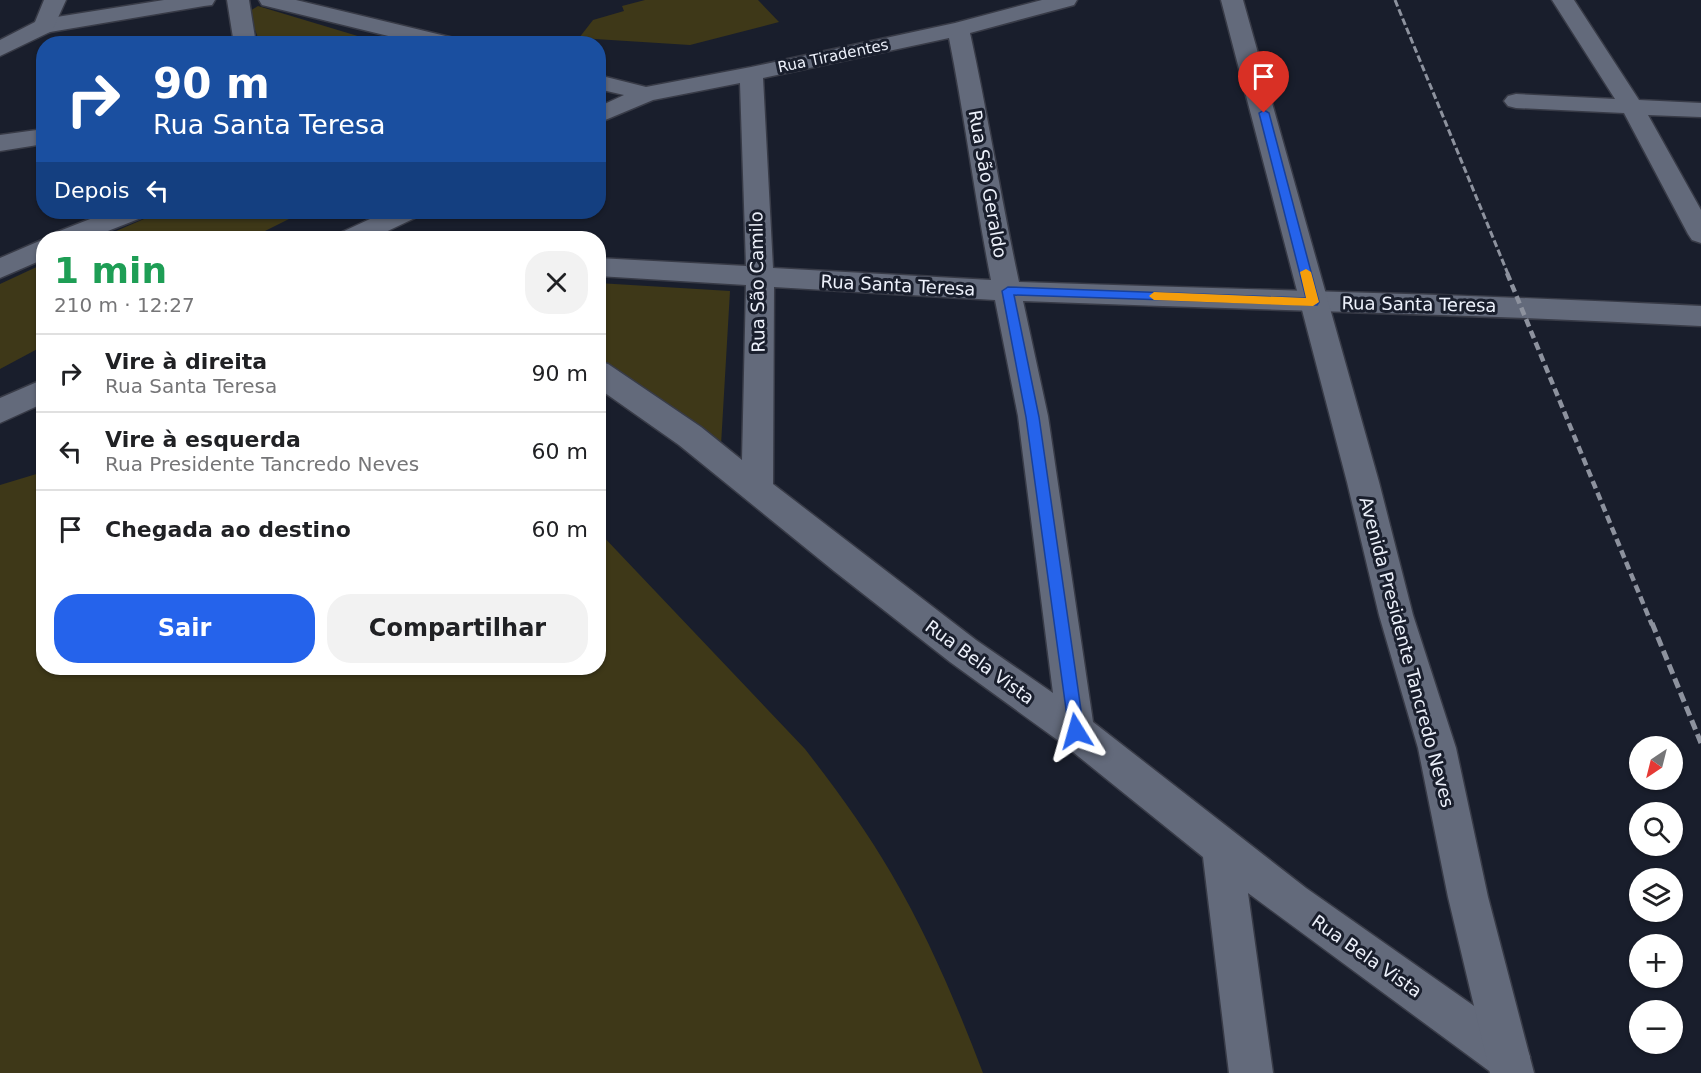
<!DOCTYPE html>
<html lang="pt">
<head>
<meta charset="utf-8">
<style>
	:root { --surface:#fff; --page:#f2f2f2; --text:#202124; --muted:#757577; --line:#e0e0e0; --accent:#2563eb }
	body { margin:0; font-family:"DejaVu Sans",sans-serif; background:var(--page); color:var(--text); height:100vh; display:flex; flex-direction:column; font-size:22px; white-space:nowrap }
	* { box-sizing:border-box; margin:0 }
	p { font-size:20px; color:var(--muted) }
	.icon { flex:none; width:33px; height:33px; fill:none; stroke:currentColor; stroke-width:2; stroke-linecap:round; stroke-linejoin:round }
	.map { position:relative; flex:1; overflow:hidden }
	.sheet { position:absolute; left:36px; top:231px; width:570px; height:444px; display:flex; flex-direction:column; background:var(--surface); border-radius:24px; box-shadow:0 2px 4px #0004 }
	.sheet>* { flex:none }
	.hud { position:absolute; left:36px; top:36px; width:570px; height:183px; border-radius:24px; box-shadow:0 2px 4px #0004; background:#1a4fa0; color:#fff; overflow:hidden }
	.needle { width:39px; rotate:215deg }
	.controls { position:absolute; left:1629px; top:736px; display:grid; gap:12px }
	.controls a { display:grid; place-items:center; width:54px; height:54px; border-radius:50%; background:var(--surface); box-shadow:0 2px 4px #0004; font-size:30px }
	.pin { position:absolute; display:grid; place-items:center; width:51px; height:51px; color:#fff; margin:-62px -26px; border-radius:50% 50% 50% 0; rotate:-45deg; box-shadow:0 0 6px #0007 }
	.pin .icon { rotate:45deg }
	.me { position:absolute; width:66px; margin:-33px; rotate:352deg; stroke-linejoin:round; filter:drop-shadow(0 0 4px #0008) }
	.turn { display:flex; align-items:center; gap:21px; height:126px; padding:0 18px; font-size:27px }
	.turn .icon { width:78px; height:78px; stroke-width:2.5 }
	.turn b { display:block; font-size:42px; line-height:51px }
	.then { display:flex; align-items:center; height:57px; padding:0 18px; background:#0003; gap:12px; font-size:22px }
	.round { display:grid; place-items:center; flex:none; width:63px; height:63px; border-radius:24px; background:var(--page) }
	.overview { display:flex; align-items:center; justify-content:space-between; height:102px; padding:0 18px }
	h1 { font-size:36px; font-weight:800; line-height:45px; color:#1e9e55 }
	.action { display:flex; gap:12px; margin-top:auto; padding:12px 18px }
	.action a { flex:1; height:69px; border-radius:24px; background:var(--accent); color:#fff; font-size:24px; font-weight:800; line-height:69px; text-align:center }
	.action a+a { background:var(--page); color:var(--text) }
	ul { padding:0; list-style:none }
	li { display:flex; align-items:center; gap:18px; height:78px; padding:0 18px; border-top:2px solid var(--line) }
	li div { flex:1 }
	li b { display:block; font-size:22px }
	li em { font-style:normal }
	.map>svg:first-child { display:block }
	.green { fill:#3e3818 }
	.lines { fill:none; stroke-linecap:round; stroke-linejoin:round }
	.minor-casing { stroke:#383b47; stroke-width:3 }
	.tertiary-casing { stroke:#383b47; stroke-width:3 }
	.minor { fill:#636a7b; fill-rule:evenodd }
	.tertiary { fill:#636a7b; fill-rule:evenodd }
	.rail-far2 { stroke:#8d929e; stroke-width:3; stroke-dasharray:7 3; stroke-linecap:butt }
	.rail-far1 { stroke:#8d929e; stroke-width:4.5; stroke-dasharray:8 4.5; stroke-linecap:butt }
	.rail { stroke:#8d929e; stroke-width:5; stroke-dasharray:10 5; stroke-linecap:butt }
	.route { fill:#2563eb; stroke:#184099; stroke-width:1.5 }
	.slow { fill:#f59e0b }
	.labels { text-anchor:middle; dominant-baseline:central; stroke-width:6; stroke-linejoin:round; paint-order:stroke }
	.far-street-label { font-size:15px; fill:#ecf0fa; stroke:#191e2c }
	.street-label { font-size:18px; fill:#ecf0fa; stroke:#191e2c }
</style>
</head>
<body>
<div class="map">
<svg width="1701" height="1073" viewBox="0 0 1701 1073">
	<rect width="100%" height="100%" fill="#191e2c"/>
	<!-- green -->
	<path class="green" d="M645,0h113l21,22 -89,23 -111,-7 14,-18 31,-9 -2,-5z
		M258,6l123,37h-121l-5,-13 -12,-15z
		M160,212h143l-52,26h-151z
		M43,264v82l-43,23v-85z
		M598,283l132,8 -9,154 -122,-84z
		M43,472l1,196h554l1,-136 206,217c31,40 61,81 86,124 37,63 66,132 92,200h-983v-588z"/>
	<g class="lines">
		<defs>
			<path id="minor" d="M164,0h51l-3,5 -8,1 -160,27 -8,-2 -3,-5 3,-5 8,-2z
				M227,0h22l7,44h-22z
				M259,0h37l162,39 3,5h-40l-159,-39z
				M1042,0h35l-3,5 -104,28c18,82 31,166 49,249 227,8 455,12 682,24v20c-226,-12 -452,-16 -678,-25l25,115 45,306 213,166 218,153 6,16 -6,16h-32l-244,-180 25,180h-44l-26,-216 -140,-113 -113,-82 -116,-91 -155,-126 -81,-57v-27l10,3 93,63 41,33 4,-175 -148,-9v-18l148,8 -6,-183 -87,17 -55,23v-16l26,-12 -26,-6v-14l48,12 105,-20 204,-44zM949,38c16,80 26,162 42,242l-218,-12 -10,-190zM774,287l221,13 23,116 35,277 -77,-53 -203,-156z
				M1552,0h22l65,100 62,3v14l-53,-2 53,95v33l-9,-3 -4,-6 -64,-121 -108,-5 -8,-2 -4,-5 4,-5 8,-2 99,5z
				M44,129v15l-44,7v-16z
				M108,212h37l-4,6 -51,20h-37l4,-6z
				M385,212h34l-4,6 -42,20h-35l4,-6z
				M44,239v20l-44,19v-20z
				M44,379v24l-44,20v-25z"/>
			<path id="tertiary" d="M44,0h22l-14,31 -52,25v-16l35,-18z
				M1221,0h22l136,482 34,133 43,133 32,149 46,176h-44l-42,-176 -30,-149 -39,-133 -32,-133z"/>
		</defs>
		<!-- minor casing -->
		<use href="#minor" class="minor-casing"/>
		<!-- tertiary casing -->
		<use href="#tertiary" class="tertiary-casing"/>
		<!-- minor -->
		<use href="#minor" class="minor"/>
		<!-- tertiary -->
		<use href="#tertiary" class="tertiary"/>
		<!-- rail-far2 -->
		<path class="rail-far2" d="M1395,0l113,274"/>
		<!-- rail-far1 -->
		<path class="rail-far1" d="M1507,273l145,352"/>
		<!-- rail -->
		<path class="rail" d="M1652,623l49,120"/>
	</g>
	<!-- route -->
	<path class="route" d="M1264,110l5,3 50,189 -2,3 -303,-10 25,122 45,314 -2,5 -6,2 -5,-2 -2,-5 -43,-314 -24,-126 6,-4 298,11 -47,-185z"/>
	<!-- slow -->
	<path class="slow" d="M1306,269l5,3 8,30 -6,4 -159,-6 -5,-4 5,-4 152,6 -6,-26z"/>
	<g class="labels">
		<!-- far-street labels -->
		<g class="far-street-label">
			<text transform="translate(833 56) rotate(-12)">Rua Tiradentes</text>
		</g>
		<!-- street labels -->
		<g class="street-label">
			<text transform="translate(988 184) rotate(80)">Rua São Geraldo</text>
			<text transform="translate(757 282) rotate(-91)">Rua São Camilo</text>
			<text transform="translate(898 285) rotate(3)">Rua Santa Teresa</text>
			<text transform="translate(1419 304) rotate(1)">Rua Santa Teresa</text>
			<text transform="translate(1407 652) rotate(75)">Avenida Presidente Tancredo Neves</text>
			<text transform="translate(980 662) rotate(36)">Rua Bela Vista</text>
			<text transform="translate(1367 956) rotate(35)">Rua Bela Vista</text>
		</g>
	</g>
</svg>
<div class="controls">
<a><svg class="needle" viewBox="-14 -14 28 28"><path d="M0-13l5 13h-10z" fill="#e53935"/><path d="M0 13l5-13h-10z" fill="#757577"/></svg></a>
<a><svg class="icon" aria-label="search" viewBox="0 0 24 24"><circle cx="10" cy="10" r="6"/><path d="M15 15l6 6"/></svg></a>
<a><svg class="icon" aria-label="layers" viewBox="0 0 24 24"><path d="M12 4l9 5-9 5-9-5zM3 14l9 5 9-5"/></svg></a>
<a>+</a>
<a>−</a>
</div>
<div class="pin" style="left:1264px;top:113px;background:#d93025"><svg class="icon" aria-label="arrive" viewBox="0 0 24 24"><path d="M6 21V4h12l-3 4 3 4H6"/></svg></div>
<svg class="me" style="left:1076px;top:731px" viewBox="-20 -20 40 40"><path d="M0-17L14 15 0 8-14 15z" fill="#2563eb" stroke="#fff" stroke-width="4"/></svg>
<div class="hud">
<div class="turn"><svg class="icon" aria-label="right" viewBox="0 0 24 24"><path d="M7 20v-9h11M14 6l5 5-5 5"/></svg><div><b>90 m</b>Rua Santa Teresa</div></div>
<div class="then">Depois<svg class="icon" aria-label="left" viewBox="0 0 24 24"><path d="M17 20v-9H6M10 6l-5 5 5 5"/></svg></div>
</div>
<section class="sheet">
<div class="overview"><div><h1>1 min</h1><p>210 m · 12:27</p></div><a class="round"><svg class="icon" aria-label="close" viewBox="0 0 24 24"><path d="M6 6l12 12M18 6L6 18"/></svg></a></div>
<ul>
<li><svg class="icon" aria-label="right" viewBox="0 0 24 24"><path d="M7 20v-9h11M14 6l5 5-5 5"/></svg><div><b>Vire à direita</b><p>Rua Santa Teresa</p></div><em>90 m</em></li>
<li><svg class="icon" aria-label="left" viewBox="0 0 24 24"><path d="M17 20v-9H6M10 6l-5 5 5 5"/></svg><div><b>Vire à esquerda</b><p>Rua Presidente Tancredo Neves</p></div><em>60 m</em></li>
<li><svg class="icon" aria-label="arrive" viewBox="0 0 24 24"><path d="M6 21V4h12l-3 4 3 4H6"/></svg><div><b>Chegada ao destino</b></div><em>60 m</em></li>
</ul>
<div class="action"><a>Sair</a><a>Compartilhar</a></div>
</section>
</div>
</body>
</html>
